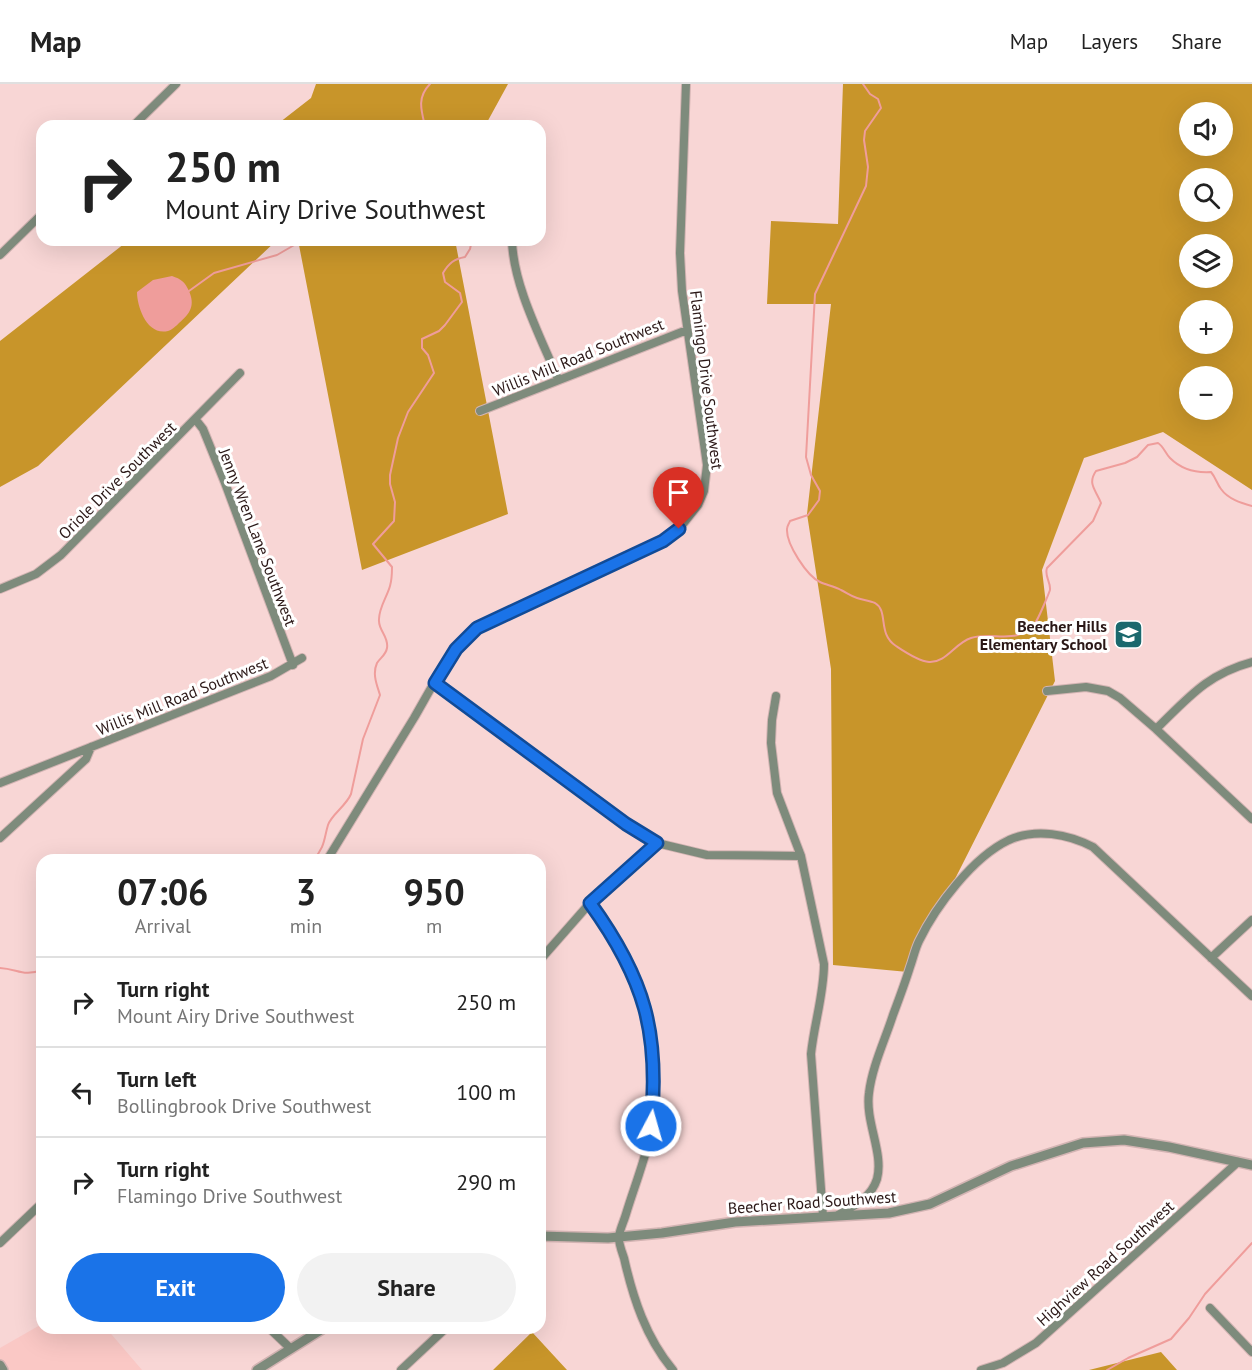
<!DOCTYPE html>
<html lang="en">
<head>
<meta charset="utf-8">
<style>
	:root { --surface:#fff; --page:#f2f2f2; --text:#222; --muted:#767676; --line:#e0e0e0; --accent:#1a73e8 }
	body { margin:0; font-family:"PT Sans",sans-serif; background:var(--page); color:var(--text); height:100vh; display:flex; flex-direction:column; font-size:22px; white-space:nowrap }
	* { box-sizing:border-box; margin:0 }
	p { font-size:20px; color:var(--muted) }
	.icon { flex:none; width:33px; height:33px; fill:none; stroke:currentColor; stroke-width:2; stroke-linecap:round; stroke-linejoin:round }
	.map { position:relative; flex:1; overflow:hidden }
	.details { position:absolute; left:36px; top:770px; width:510px; height:480px; display:flex; flex-direction:column; background:var(--surface); border-radius:18px; box-shadow:0 6px 24px #0002 }
	.details>* { flex:none }
	.guide { position:absolute; left:36px; top:36px; width:510px; height:126px; border-radius:18px; box-shadow:0 6px 24px #0002; background:#fff; color:var(--text); overflow:hidden }
	.controls { position:absolute; left:1179px; top:18px; display:grid; gap:12px }
	.controls a { display:grid; place-items:center; width:54px; height:54px; border-radius:50%; background:var(--surface); box-shadow:0 6px 24px #0002; font-size:30px }
	.pin { position:absolute; display:grid; place-items:center; width:51px; height:51px; color:#fff; margin:-62px -26px; border-radius:50% 50% 50% 0; rotate:-45deg; box-shadow:0 0 6px #0007 }
	.pin .icon { rotate:45deg }
	.me { position:absolute; width:66px; margin:-33px; rotate:6deg; stroke-linejoin:round; filter:drop-shadow(0 0 4px #0008) }
	.turn { display:flex; align-items:center; gap:21px; height:126px; padding:0 30px; font-size:27px }
	.turn .icon { width:78px; height:78px; stroke-width:2.5 }
	.turn b { display:block; font-size:42px; line-height:51px }
	.eta { display:flex; justify-content:space-evenly; align-items:center; height:102px; text-align:center }
	.eta b { font-size:36px; font-weight:700; line-height:42px }
	.button { display:flex; gap:12px; margin-top:auto; padding:12px 30px }
	.button a { flex:1; height:69px; border-radius:36px; background:var(--accent); color:#fff; font-size:24px; font-weight:700; line-height:69px; text-align:center }
	.button a+a { background:var(--page); color:var(--text) }
	ul { padding:0; list-style:none }
	li { display:flex; align-items:center; gap:18px; height:90px; padding:0 30px; border-top:2px solid var(--line) }
	li div { flex:1 }
	li b { display:block; font-size:22px }
	li em { font-style:normal }
	header { display:flex; align-items:center; gap:36px; box-sizing:border-box; height:84px; padding:0 30px; background:var(--surface); border-bottom:2px solid var(--line) }
	header strong { font-size:28px }
	nav { display:flex; gap:33px; margin-inline-start:auto; font-size:21px }
	.map>svg:first-child { display:block }
	.built { fill:#fac8c5 }
	.forest { fill:#c8952a; fill-rule:evenodd }
	.water { fill:#ef9d9b }
	.lines { fill:none; stroke-linecap:round; stroke-linejoin:round }
	.stream { stroke:#ef9d9b; stroke-width:2 }
	.minor-casing { stroke:#d3b4b3; stroke-width:10 }
	.tertiary-casing { stroke:#d3b4b3; stroke-width:12 }
	.minor { stroke:#7e8b7c; stroke-width:8 }
	.tertiary { stroke:#7e8b7c; stroke-width:9 }
	.route-casing { stroke:#114b97; stroke-width:15 }
	.route { stroke:#1a73e8; stroke-width:10 }
	.labels { text-anchor:middle; dominant-baseline:central; stroke-width:6; stroke-linejoin:round; paint-order:stroke }
	.street-label { font-size:16px; fill:#2b1817; stroke:#fff }
	.poi-label { font-size:16px; font-weight:bold; fill:#2b1817; stroke:#fff; text-anchor:end }
</style>
</head>
<body>
<header>
<strong>Map</strong>
<nav><a>Map</a><a>Layers</a><a>Share</a></nav>
</header>
<div class="map">
<svg width="1252" height="1286" viewBox="0 0 1252 1286">
	<rect width="100%" height="100%" fill="#f8d6d5"/>
	<!-- built -->
	<path class="built" d="M42,1240v4h64l36,42h-142v-22z"/>
	<!-- forest -->
	<path class="forest" d="M316,0h192l-23,42h-210l36,-28z
		M843,0h409v406l-89,-58 -79,26 -42,112 13,111 -147,291 -75,-7 -2,-296 -24,-155 24,-210h-64l4,-83 67,3zM1190,28h32v34h-32zM1190,94h32v34h-32zM1190,160h32v34h-32zM1190,226h32v34h-32zM1190,292h32v34h-32z
		M129,156h148l-239,226 -38,21v-146z
		M298,156h157l53,274 -146,56z
		M532,1248l35,38h-74z
		M1161,1268l16,18h-88z"/>
	<!-- water -->
	<path class="water" d="M172,192c9,3 13,6 17,15 6,14 2,22 -10,32 -3,3 -7,7 -11,8 -21,5 -31,-24 -31,-39l16,-12z"/>
	<g class="lines">
		<!-- stream -->
		<path class="stream" d="M863,0l7,10 8,5 3,9 -16,23 -1,9 4,27 -2,19 -51,108 -9,163 5,18 9,16 -1,9 -11,15 -18,6c-1,3 -3,5 -3,8 -1,15 20,47 33,53 6,3 14,4 21,8 6,3 10,6 16,8 6,2 13,3 18,5 14,8 2,31 21,43 9,6 22,15 33,16 17,1 26,-19 42,-24 22,-7 47,8 64,-15 3,-3 14,-30 15,-33 1,-8 -6,-14 -3,-22l46,-47 8,-18c-5,-13 -14,-19 -5,-32l29,-8 12,-6 11,-12 10,-2c6,4 7,10 12,15 11,11 26,15 41,14 5,6 6,12 10,17 7,10 20,14 31,17
			M425,42c-4,-16 -8,-29 5,-42
			M189,207l25,-18 63,-18 26,-15
			M313,776c12,-12 11,-22 15,-35 3,-10 18,-19 23,-31l12,-55 17,-44c-3,-10 -8,-21 -3,-32 3,-5 9,-8 10,-15 2,-11 -8,-17 -8,-27 -1,-12 8,-24 11,-35 2,-7 2,-13 2,-19l-19,-23 21,-23 1,-19 -5,-18v-9l8,-37 10,-26 26,-39 -6,-18 -6,-7v-9l17,-8 6,-6 17,-23 -2,-9 -15,-11 -2,-9c6,-10 11,-14 22,-16l5,-8 2,-9
			M0,884c18,1 23,9 42,2
			M1107,1286l21,-12 43,-19 18,-21 16,-24 47,-51"/>
		<defs>
			<path id="minor" d="M133,42l43,-42
				M512,156c1,45 29,98 46,139
				M0,171l42,-41
				M480,327l207,-81
				M196,336l7,9 22,54 68,182
				M0,505l36,-15 25,-19 179,-182
				M435,599l191,141 31,19 50,12 94,1
				M1047,607l39,-4 22,4 12,7 36,31 96,90
				M776,612l-4,24 -1,23 6,50 24,63 23,108c0,30 -10,60 -13,90l12,162
				M1156,645c32,-31 51,-55 96,-67
				M0,699l271,-107 31,-18
				M0,754l86,-79 5,-12
				M327,776c29,-48 58,-95 87,-142 18,-31 35,-66 63,-90l186,-87 16,-12 19,-24 6,-14 3,-26 -25,-174 -2,-38 6,-169
				M590,819c15,21 31,42 41,66 24,54 31,118 17,175 -6,24 -15,47 -22,70 -2,7 -6,15 -7,22 -1,6 3,16 5,22 9,40 22,80 49,112
				M1211,874l41,-38
				M540,876l50,-57 67,-60
				M838,1131c16,-9 33,-17 39,-36 7,-26 -12,-57 -8,-86 3,-26 16,-53 24,-78 6,-16 12,-32 17,-48 3,-8 5,-18 9,-26 17,-35 54,-84 90,-101 27,-12 59,-6 84,7l159,149
				M0,1159l42,-40
				M1210,1224l42,44
				M269,1244l21,20
				M401,1286l45,-42
				M981,1286l22,-7 33,-20 202,-181"/>
			<path id="tertiary" d="M540,1152l68,2 54,-5 73,-11 154,-9 41,-9 81,-38 72,-23 41,-3 45,7 83,18
				M0,1281l3,5
				M257,1286l67,-42"/>
		</defs>
		<!-- minor casing -->
		<use href="#minor" class="minor-casing"/>
		<!-- tertiary casing -->
		<use href="#tertiary" class="tertiary-casing"/>
		<!-- minor -->
		<use href="#minor" class="minor"/>
		<!-- tertiary -->
		<use href="#tertiary" class="tertiary"/>
	</g>
	<g class="lines">
		<defs>
			<path id="route" d="M651,1042c9,-93 -6,-147 -61,-223l67,-60 -31,-19 -191,-141 21,-34 21,-21 186,-87 16,-12"/>
		</defs>
		<!-- route casing -->
		<use href="#route" class="route-casing"/>
		<!-- route -->
		<use href="#route" class="route"/>
	</g>
	<!-- icons -->
	<defs>
		<symbol id="school-square" viewBox="-11 -11 22 22"><rect x="-9" y="-9" width="18" height="18" rx="4" fill="#1b686d" stroke="#fff"/><path d="M0-5L7-2L0 1L-7-2ZM-4 1L0 2.5L4 1V4Q0 6-4 4Z" fill="#fff"/></symbol>
	</defs>
	<g fill-rule="evenodd">
		<use href="#school-square" x="1112" y="534" width="33" height="33"/>
	</g>
	<g class="labels">
		<!-- street labels -->
		<g class="street-label">
			<text transform="translate(578 273) rotate(-22)">Willis Mill Road Southwest</text>
			<text transform="translate(707 296) rotate(83)">Flamingo Drive Southwest</text>
			<text transform="translate(117 396) rotate(-45)">Oriole Drive Southwest</text>
			<text transform="translate(258 453) rotate(69)">Jenny Wren Lane Southwest</text>
			<text transform="translate(182 612) rotate(-22)">Willis Mill Road Southwest</text>
			<text transform="translate(812 1118) rotate(-4)">Beecher Road Southwest</text>
			<text transform="translate(1105 1179) rotate(-42)">Highview Road Southwest</text>
		</g>
		<!-- poi labels -->
		<g class="poi-label">
			<text x="1107" y="542">Beecher Hills<tspan x="1107" dy="18">Elementary School</tspan></text>
		</g>
	</g>
</svg>
<div class="controls">
<a><svg class="icon" aria-label="sound" viewBox="0 0 24 24"><path d="M4 9h4l5-4v14l-5-4H4zM17 9q2 3 0 6"/></svg></a>
<a><svg class="icon" aria-label="search" viewBox="0 0 24 24"><circle cx="10" cy="10" r="6"/><path d="M15 15l6 6"/></svg></a>
<a><svg class="icon" aria-label="layers" viewBox="0 0 24 24"><path d="M12 4l9 5-9 5-9-5zM3 14l9 5 9-5"/></svg></a>
<a>+</a>
<a>−</a>
</div>
<div class="pin" style="left:679px;top:445px;background:#d93025"><svg class="icon" aria-label="arrive" viewBox="0 0 24 24"><path d="M6 21V4h12l-3 4 3 4H6"/></svg></div>
<svg class="me" style="left:651px;top:1042px" viewBox="-20 -20 40 40"><circle r="17" fill="#1a73e8" stroke="#fff" stroke-width="3"/><path d="M0-11L8 9 0 5-8 9z" fill="#fff"/></svg>
<div class="guide">
<div class="turn"><svg class="icon" aria-label="right" viewBox="0 0 24 24"><path d="M7 20v-9h11M14 6l5 5-5 5"/></svg><div><b>250 m</b>Mount Airy Drive Southwest</div></div>
</div>
<section class="details">
<div class="eta">
<div><b>07:06</b><p>Arrival</p></div>
<div><b>3</b><p>min</p></div>
<div><b>950</b><p>m</p></div>
</div>
<ul>
<li><svg class="icon" aria-label="right" viewBox="0 0 24 24"><path d="M7 20v-9h11M14 6l5 5-5 5"/></svg><div><b>Turn right</b><p>Mount Airy Drive Southwest</p></div><em>250 m</em></li>
<li><svg class="icon" aria-label="left" viewBox="0 0 24 24"><path d="M17 20v-9H6M10 6l-5 5 5 5"/></svg><div><b>Turn left</b><p>Bollingbrook Drive Southwest</p></div><em>100 m</em></li>
<li><svg class="icon" aria-label="right" viewBox="0 0 24 24"><path d="M7 20v-9h11M14 6l5 5-5 5"/></svg><div><b>Turn right</b><p>Flamingo Drive Southwest</p></div><em>290 m</em></li>
</ul>
<div class="button"><a>Exit</a><a>Share</a></div>
</section>
</div>
</body>
</html>
